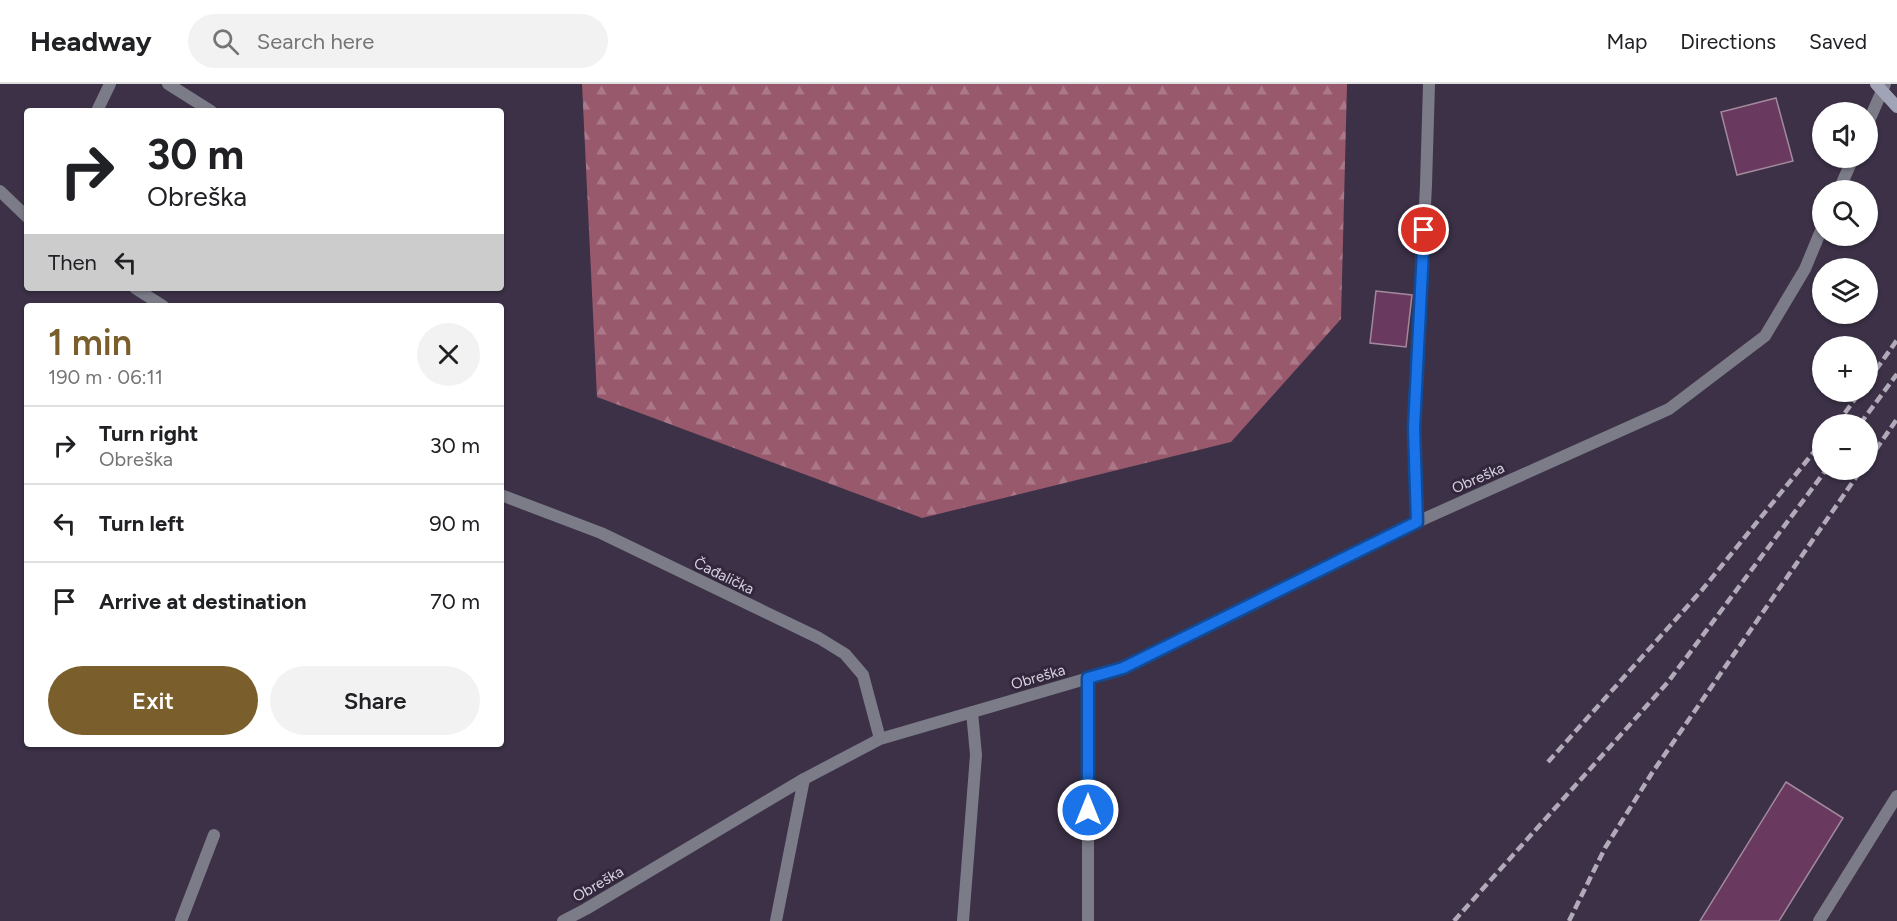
<!DOCTYPE html>
<html lang="en">
<head>
<meta charset="utf-8">
<style>
	:root { --surface:#fff; --page:#f2f2f2; --text:#202124; --muted:#757577; --line:#e0e0e0; --accent:#7a5f2d }
	body { margin:0; font-family:Figtree,sans-serif; background:var(--page); color:var(--text); height:100vh; display:flex; flex-direction:column; font-size:22px; white-space:nowrap }
	* { box-sizing:border-box; margin:0 }
	p { font-size:20px; color:var(--muted) }
	.icon { flex:none; width:33px; height:33px; fill:none; stroke:currentColor; stroke-width:2; stroke-linecap:round; stroke-linejoin:round }
	.map { position:relative; flex:1; overflow:hidden }
	.panel { position:absolute; left:24px; top:219px; width:480px; height:444px; display:flex; flex-direction:column; background:var(--surface); border-radius:6px; box-shadow:0 2px 4px #0004 }
	.panel>* { flex:none }
	.guide { position:absolute; left:24px; top:24px; width:480px; height:183px; border-radius:6px; box-shadow:0 2px 4px #0004; background:#fff; color:var(--text); overflow:hidden }
	.controls { position:absolute; left:1812px; top:18px; display:grid; gap:12px }
	.controls a { display:grid; place-items:center; width:66px; height:66px; border-radius:50%; background:var(--surface); box-shadow:0 2px 4px #0004; font-size:30px }
	.pin { position:absolute; display:grid; place-items:center; width:51px; height:51px; color:#fff; margin:-26px; border:3px solid #fff; border-radius:50%; box-shadow:0 2px 6px #0007 }
	.me { position:absolute; width:66px; margin:-33px; rotate:0deg; stroke-linejoin:round; filter:drop-shadow(0 0 4px #0008) }
	.turn { display:flex; align-items:center; gap:21px; height:126px; padding:0 24px; font-size:27px }
	.turn .icon { width:78px; height:78px; stroke-width:2.5 }
	.turn b { display:block; font-size:42px; line-height:51px }
	.then { display:flex; align-items:center; height:57px; padding:0 24px; background:#0003; gap:12px; font-size:22px }
	.round { display:grid; place-items:center; flex:none; width:63px; height:63px; border-radius:32px; background:var(--page) }
	.summary { display:flex; align-items:center; justify-content:space-between; height:102px; padding:0 24px }
	h1 { font-size:36px; font-weight:600; line-height:45px; color:var(--accent) }
	.button { display:flex; gap:12px; margin-top:auto; padding:12px 24px }
	.button a { flex:1; height:69px; border-radius:36px; background:var(--accent); color:#fff; font-size:24px; font-weight:600; line-height:69px; text-align:center }
	.button a+a { background:var(--page); color:var(--text) }
	ul { padding:0; list-style:none }
	li { display:flex; align-items:center; gap:18px; height:78px; padding:0 24px; border-top:2px solid var(--line) }
	li div { flex:1 }
	li b { display:block; font-size:22px }
	li em { font-style:normal }
	header { display:flex; align-items:center; gap:36px; box-sizing:border-box; height:84px; padding:0 30px; background:var(--surface); border-bottom:2px solid var(--line) }
	header strong { font-size:28px }
	nav { display:flex; gap:33px; margin-inline-start:auto; font-size:21px }
	.search { width:420px; height:54px; background:var(--page); display:flex; align-items:center; gap:15px; box-sizing:border-box; padding:0 21px; border-radius:33px; color:var(--muted); font-size:22px }
	.map>svg:first-child { display:block }
	.forest { fill:url(#forest-firs) }
	.building { fill:#693960; stroke:#a2899c; stroke-width:1.5 }
	.lines { fill:none; stroke-linecap:round; stroke-linejoin:round }
	.service { stroke:#7b7c88; stroke-width:12 }
	.minor { stroke:#7b7c88; stroke-width:12 }
	.secondary { stroke:#a1a3b6; stroke-width:12 }
	.rail { stroke:#b1aab9; stroke-width:4.5; stroke-dasharray:9 4.5; stroke-linecap:butt }
	.route-casing { stroke:#114b97; stroke-width:15 }
	.route { stroke:#1a73e8; stroke-width:10 }
	.labels { text-anchor:middle; dominant-baseline:central; stroke-width:6; stroke-linejoin:round; paint-order:stroke }
	.street-label { font-size:15px; fill:#d8d2df; stroke:#32273c }
</style>
</head>
<body>
<header>
<strong>Headway</strong>
<div class="search"><svg class="icon" aria-label="search" viewBox="0 0 24 24"><circle cx="10" cy="10" r="6"/><path d="M15 15l6 6"/></svg>Search here</div>
<nav><a>Map</a><a>Directions</a><a>Saved</a></nav>
</header>
<div class="map">
<svg width="1897" height="837" viewBox="0 0 1897 837">
	<defs>
		<pattern id="forest-firs" width="22" height="20" patternUnits="userSpaceOnUse" patternTransform="scale(1.5)"><rect width="22" height="20" fill="#98596d"/><path d="M5 1l3.5 6h-7zM16 11l3.5 6h-7z" fill="#aa7888"/></pattern>
	</defs>
	<rect width="100%" height="100%" fill="#3c3147"/>
	<!-- forest -->
	<path class="forest" d="M582,0h765l-6,235 -110,123 -309,76 -325,-121z"/>
	<!-- building -->
	<path class="building" d="M1776,14l17,63 -56,14 -16,-63z
		M1376,207l36,4 -6,52 -36,-4z
		M1786,698l57,36 -64,103h-79z"/>
	<g class="lines">
		<!-- service -->
		<path class="service" d="M168,0l43,27
			M776,837l28,-142
			M1819,837l78,-125"/>
		<!-- minor -->
		<path class="minor" d="M97,27l13,-27
			M1868,39l17,-39
			M1839,106l14,-32
			M0,107l27,26
			M135,204l28,18
			M501,411l100,38 218,105 26,16 18,21 17,64
			M1417,438l-3,-94 12,-243 3,-101
			M1088,594v243
			M181,837l33,-86
			M563,837l23,-12 218,-130 76,-40 243,-71 294,-146 252,-113 96,-73 40,-67 17,-41
			M963,837l13,-166 -4,-43"/>
		<!-- secondary -->
		<path class="secondary" d="M1876,0l21,23"/>
		<!-- rail -->
		<path class="rail" d="M1868,297l29,-41
			M1837,340l23,-32
			M1860,340l37,-50
			M1868,377l29,-42
			M1548,678l154,-172 120,-148
			M1454,837l214,-239 158,-212
			M1569,837l36,-73 47,-75 209,-303"/>
	</g>
	<g class="lines">
		<defs>
			<path id="route" d="M1088,726v-132l35,-10 294,-146 -3,-94 10,-198"/>
		</defs>
		<!-- route casing -->
		<use href="#route" class="route-casing"/>
		<!-- route -->
		<use href="#route" class="route"/>
	</g>
	<g class="labels">
		<!-- street labels -->
		<g class="street-label">
			<text transform="translate(1478 394) rotate(-24)">Obreška</text>
			<text transform="translate(724 492) rotate(26)">Čađalička</text>
			<text transform="translate(1038 593) rotate(-16)">Obreška</text>
			<text transform="translate(598 800) rotate(-30)">Obreška</text>
		</g>
	</g>
</svg>
<div class="controls">
<a><svg class="icon" aria-label="sound" viewBox="0 0 24 24"><path d="M4 9h4l5-4v14l-5-4H4zM17 9q2 3 0 6"/></svg></a>
<a><svg class="icon" aria-label="search" viewBox="0 0 24 24"><circle cx="10" cy="10" r="6"/><path d="M15 15l6 6"/></svg></a>
<a><svg class="icon" aria-label="layers" viewBox="0 0 24 24"><path d="M12 4l9 5-9 5-9-5zM3 14l9 5 9-5"/></svg></a>
<a>+</a>
<a>−</a>
</div>
<div class="pin" style="left:1424px;top:146px;background:#d93025"><svg class="icon" aria-label="arrive" viewBox="0 0 24 24"><path d="M6 21V4h12l-3 4 3 4H6"/></svg></div>
<svg class="me" style="left:1088px;top:726px" viewBox="-20 -20 40 40"><circle r="17" fill="#1a73e8" stroke="#fff" stroke-width="3"/><path d="M0-11L8 9 0 5-8 9z" fill="#fff"/></svg>
<div class="guide">
<div class="turn"><svg class="icon" aria-label="right" viewBox="0 0 24 24"><path d="M7 20v-9h11M14 6l5 5-5 5"/></svg><div><b>30 m</b>Obreška</div></div>
<div class="then">Then<svg class="icon" aria-label="left" viewBox="0 0 24 24"><path d="M17 20v-9H6M10 6l-5 5 5 5"/></svg></div>
</div>
<section class="panel">
<div class="summary"><div><h1>1 min</h1><p>190 m · 06:11</p></div><a class="round"><svg class="icon" aria-label="close" viewBox="0 0 24 24"><path d="M6 6l12 12M18 6L6 18"/></svg></a></div>
<ul>
<li><svg class="icon" aria-label="right" viewBox="0 0 24 24"><path d="M7 20v-9h11M14 6l5 5-5 5"/></svg><div><b>Turn right</b><p>Obreška</p></div><em>30 m</em></li>
<li><svg class="icon" aria-label="left" viewBox="0 0 24 24"><path d="M17 20v-9H6M10 6l-5 5 5 5"/></svg><div><b>Turn left</b></div><em>90 m</em></li>
<li><svg class="icon" aria-label="arrive" viewBox="0 0 24 24"><path d="M6 21V4h12l-3 4 3 4H6"/></svg><div><b>Arrive at destination</b></div><em>70 m</em></li>
</ul>
<div class="button"><a>Exit</a><a>Share</a></div>
</section>
</div>
</body>
</html>
